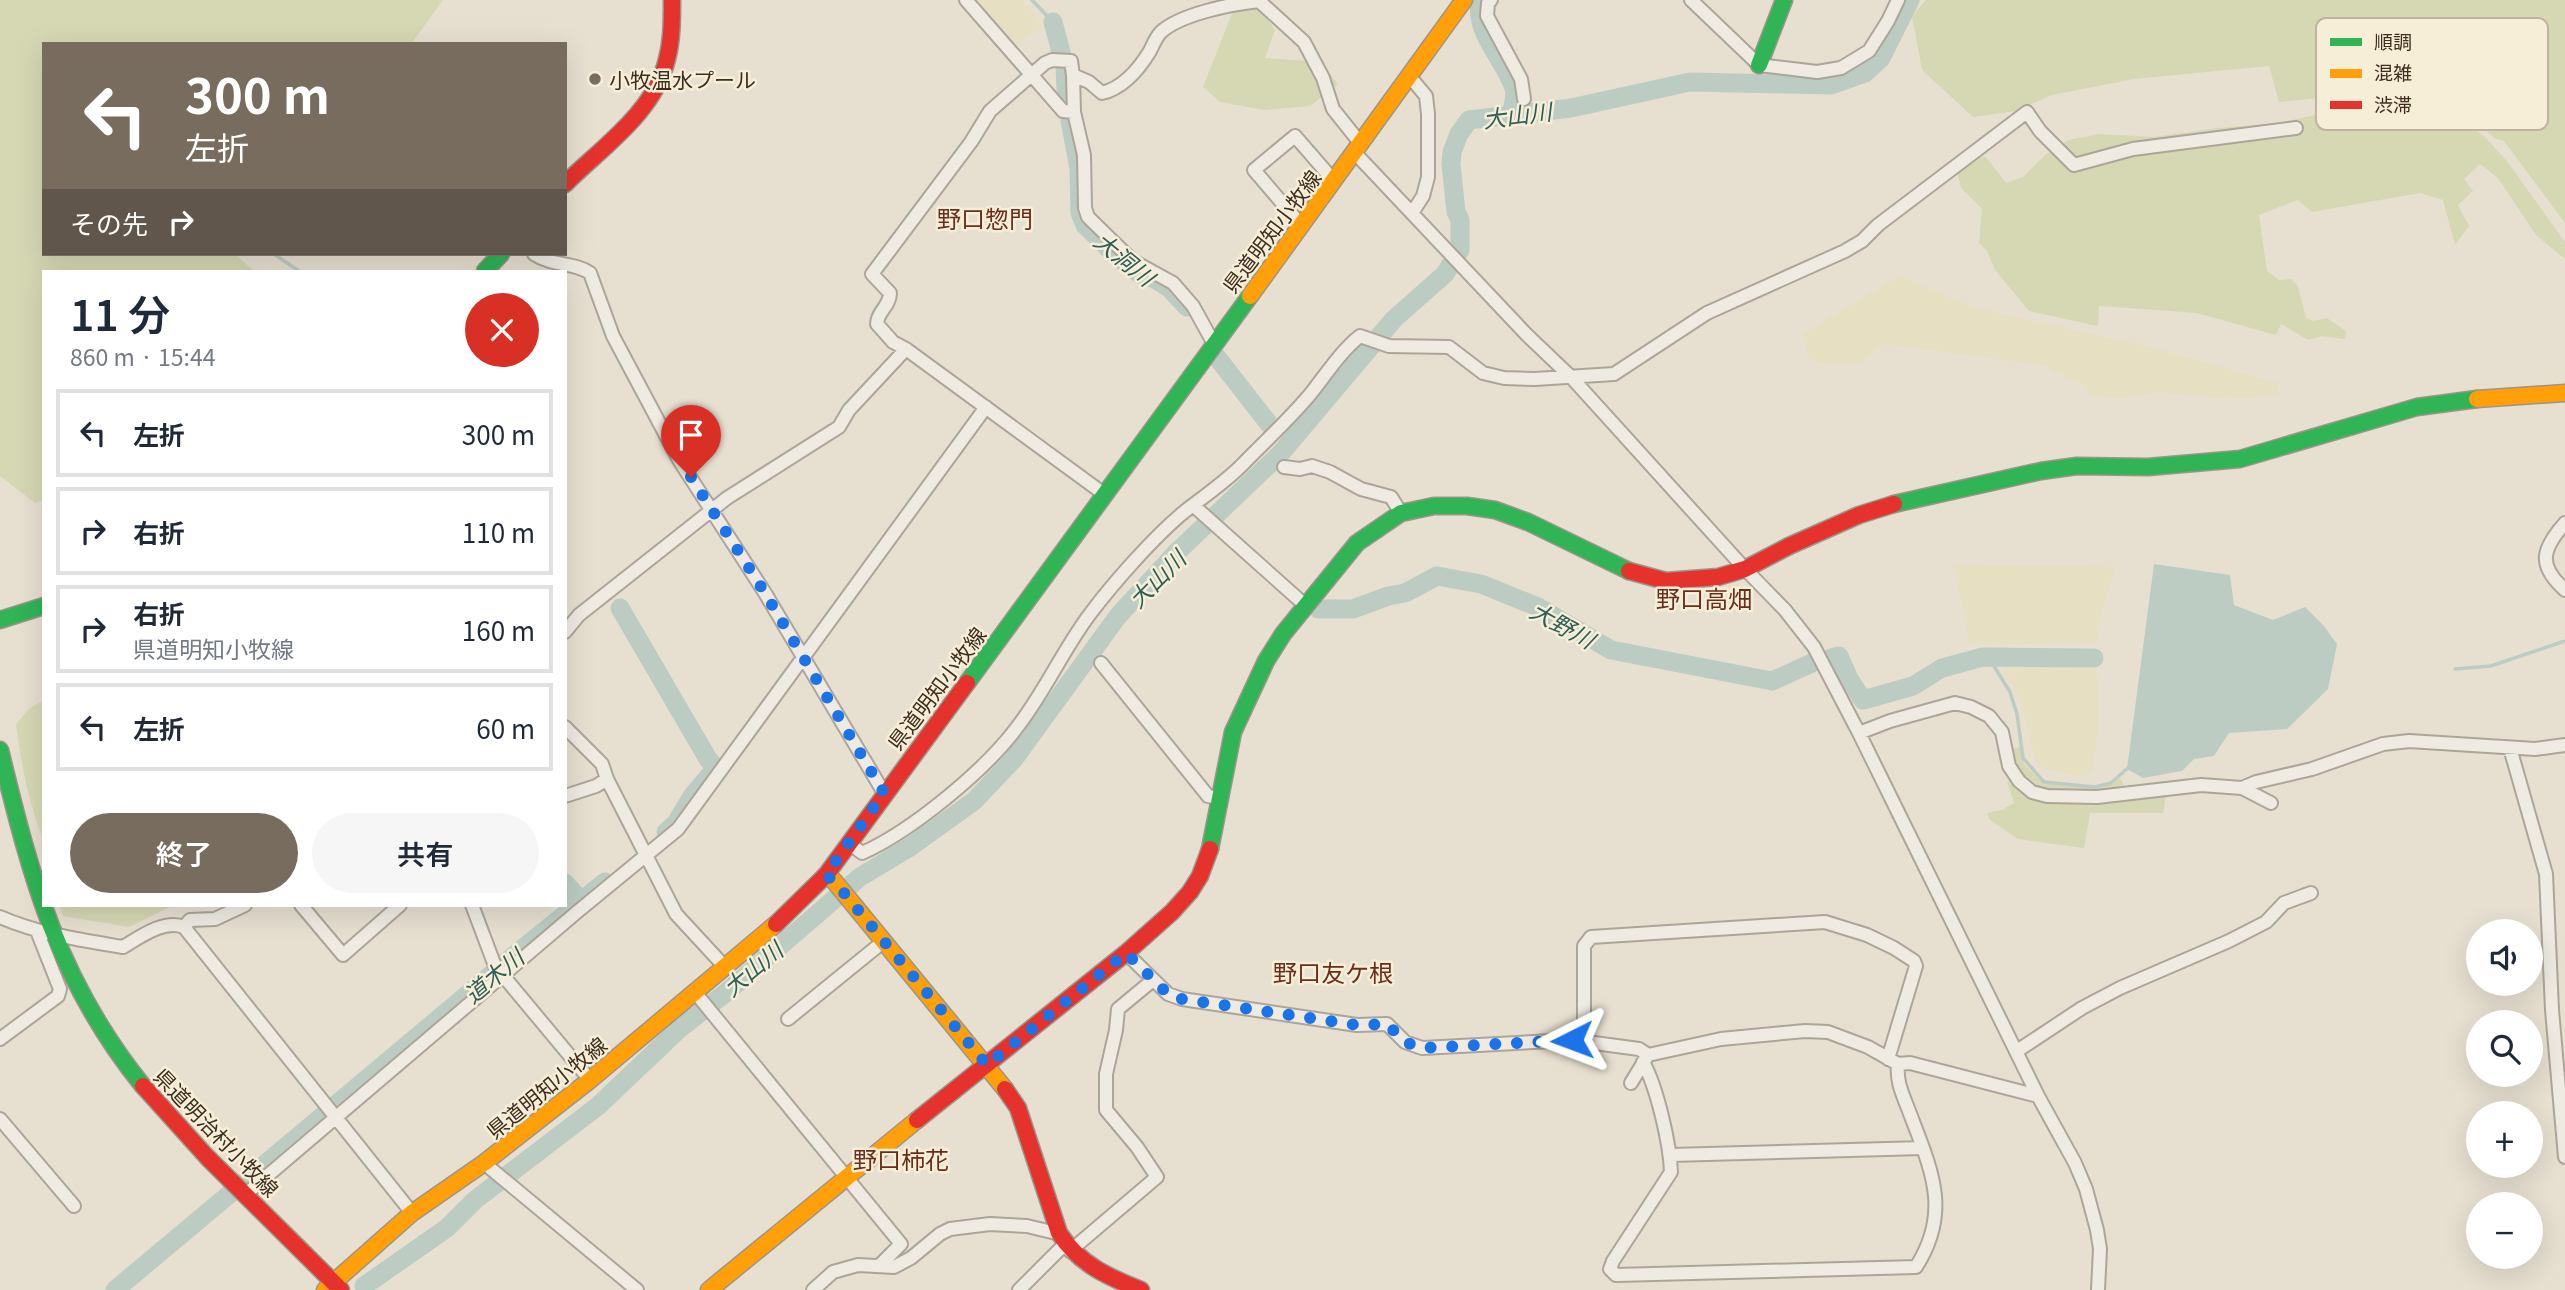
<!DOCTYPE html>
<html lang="ja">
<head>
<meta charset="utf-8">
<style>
	:root { --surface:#fff; --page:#f6f6f7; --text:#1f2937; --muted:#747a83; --line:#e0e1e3; --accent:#786c5e }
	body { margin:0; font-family:Georgia,"Noto Sans JP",serif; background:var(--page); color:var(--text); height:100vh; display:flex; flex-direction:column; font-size:26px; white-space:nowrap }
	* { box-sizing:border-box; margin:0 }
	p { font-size:23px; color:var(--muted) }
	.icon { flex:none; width:38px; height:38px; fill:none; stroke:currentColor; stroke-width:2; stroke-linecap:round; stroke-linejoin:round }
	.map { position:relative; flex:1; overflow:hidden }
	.sheet { position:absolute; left:42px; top:270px; width:525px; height:637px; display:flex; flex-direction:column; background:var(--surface); border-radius:0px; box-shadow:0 7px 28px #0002 }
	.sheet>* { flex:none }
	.guide { position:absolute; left:42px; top:42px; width:525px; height:214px; border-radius:0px; box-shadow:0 7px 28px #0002; background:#786c5e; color:#fff; overflow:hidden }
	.controls { position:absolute; left:2466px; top:919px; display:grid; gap:14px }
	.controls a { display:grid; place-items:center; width:77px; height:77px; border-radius:50%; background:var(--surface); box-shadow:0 7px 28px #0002; font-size:35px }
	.pin { position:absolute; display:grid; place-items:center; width:60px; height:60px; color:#fff; margin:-72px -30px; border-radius:50% 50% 50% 0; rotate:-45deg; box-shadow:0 0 7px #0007 }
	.pin .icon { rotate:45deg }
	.me { position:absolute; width:77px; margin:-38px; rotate:267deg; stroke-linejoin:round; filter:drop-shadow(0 0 5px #0008) }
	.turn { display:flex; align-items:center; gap:24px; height:147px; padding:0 28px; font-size:32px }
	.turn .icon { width:91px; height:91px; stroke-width:2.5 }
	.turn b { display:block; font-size:49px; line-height:60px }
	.then { display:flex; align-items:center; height:66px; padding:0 28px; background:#0003; gap:14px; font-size:26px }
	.round { display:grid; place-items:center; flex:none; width:74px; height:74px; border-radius:37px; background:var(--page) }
	.head { display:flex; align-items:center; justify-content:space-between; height:119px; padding:0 28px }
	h1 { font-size:42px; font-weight:600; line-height:52px }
	.cta { display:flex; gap:14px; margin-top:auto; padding:14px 28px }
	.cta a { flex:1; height:80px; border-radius:42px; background:var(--accent); color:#fff; font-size:28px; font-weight:600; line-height:80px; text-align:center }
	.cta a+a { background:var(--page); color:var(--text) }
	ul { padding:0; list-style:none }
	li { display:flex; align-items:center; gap:21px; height:88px; margin:0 14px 10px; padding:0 14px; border:4px solid var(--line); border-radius:0px }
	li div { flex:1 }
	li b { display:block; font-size:26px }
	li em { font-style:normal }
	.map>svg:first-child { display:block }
	.farmland { fill:#e6dfc2 }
	.green { fill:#d6d7b3 }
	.water { fill:#bcccc2 }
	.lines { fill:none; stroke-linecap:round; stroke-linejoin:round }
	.stream { stroke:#bcccc2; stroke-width:3.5 }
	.river { stroke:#bcccc2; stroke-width:19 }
	.street-casing { stroke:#ada599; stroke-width:16 }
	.fast-casing { stroke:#9c958a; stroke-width:19 }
	.slow-casing { stroke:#9c958a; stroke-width:19 }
	.jam-casing { stroke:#9c958a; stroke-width:19 }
	.street { stroke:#efebe3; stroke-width:12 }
	.fast { stroke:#30b455; stroke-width:16 }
	.slow { stroke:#ff9f0a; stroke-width:16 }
	.jam { stroke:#e5322d; stroke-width:16 }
	.route { stroke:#1a73e8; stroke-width:12; stroke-dasharray:0 21.6 }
	.poi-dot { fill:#786c5e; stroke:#f7eed8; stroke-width:2.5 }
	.labels { text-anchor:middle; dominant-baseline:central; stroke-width:5; stroke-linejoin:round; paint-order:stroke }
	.poi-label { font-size:21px; fill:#3d2e20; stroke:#f7eed8; text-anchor:start }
	.street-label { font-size:21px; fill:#3d2e20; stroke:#f7eed8 }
	.water-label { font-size:23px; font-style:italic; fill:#2f5d5a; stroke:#f7eed8 }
	.quarter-label { font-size:24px; fill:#6b2e1e; stroke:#f7eed8 }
	.key { fill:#f7eed8; stroke:#bfb4a1; stroke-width:2 }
	.key-label { font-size:19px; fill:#3d2e20 }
</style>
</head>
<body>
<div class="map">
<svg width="2565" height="1290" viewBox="0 0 2565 1290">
	<rect width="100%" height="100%" fill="#e7e0d1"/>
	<!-- farmland -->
	<path class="farmland" d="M971,0h52l21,26 -32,20z
		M1899,276l77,32 174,39 128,36 1,11 -18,3 -36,2 -67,-7 -36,6 -32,-1 -7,-13 -32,-13 -3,-5 -163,-22 -25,19 -22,2 -28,-5 -7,-26z
		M1956,565l160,2 -12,38 -8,39 -126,1 -16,-78z
		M2096,660l3,60 -6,51 -11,6 -38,-8 -9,-10 -14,-56 -13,-27 -12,-15z"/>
	<!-- green -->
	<path class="green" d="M0,0h443l-32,44h-367v210h191l19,17h-210v229l-9,3 -35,-27z
		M1926,0h639v223l-61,-82 -10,-3 -12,-12 -62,-37 -141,13 -10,-36 -135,13 -82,16 -36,16 -43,6 -51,-47 -10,-54z
		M1258,4l17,26 -10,28 55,4 18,22 -28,22 -46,4 -44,-8 -17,-15 30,-76z
		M2420,95l63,40 24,26 58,81v17l-29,-24 -38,-57 -18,-14 -16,15 9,12 -15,14 11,21 -14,19 -12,-45 -23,-7 -108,19 -14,-12 -39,15 8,56 12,9 12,-1 7,7 8,32 8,3 13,-3 19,13 -1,8 -23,-3 -14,4 -27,-16 -5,11 -79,-22 -98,-7 -1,20 -69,-15 -34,-41 -8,-19 -8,-8 3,-34 -21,-21 -4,-16 18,-16 11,1 20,26 17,-6 22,-22 23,-15 32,-6 54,3 64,-9 61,-5 119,-27z
		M44,700v142c-15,-39 -23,-77 -28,-118l14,-16z
		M2020,747l4,17 19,19 52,5 18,-4 7,-6 6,11 40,6 -3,18h-73l-6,35 -66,-9 -29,-20 -2,-6 15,-3 12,-7 -7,-21 18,-3 -11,-16 -3,-14z
		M59,905h115l-45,22 -66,-11z"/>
	<!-- water -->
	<path class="water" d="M2154,564l76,11 4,30 39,15 32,-13 19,19 13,18 -9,45 -41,40 -58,4 -15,23 -20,3 -12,12 -39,7 -16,-9z"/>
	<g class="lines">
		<!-- stream -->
		<path class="stream" d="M1032,0l21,22
			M274,254l25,17
			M1983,657l4,5 5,1 18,29 7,22 6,44 21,24 51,5 16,-4 19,-17
			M2455,669l36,-3 74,-25"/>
		<!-- river -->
		<path class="river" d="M1481,0c-9,30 24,60 33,88 2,8 -1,19 -3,28
			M1053,22l12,45 2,41
			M1070,120l9,49 1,44 5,12 31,31 25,19 12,3 15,9 19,20
			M1216,356l53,68
			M620,608l88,151 8,9 -23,27 -17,28 -10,9
			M1318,609h35l35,-13 17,-3 32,-17 44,8 57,23 73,43 161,31 40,-18
			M1831,658l8,-2 10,23 14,21 50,-14 29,-18 41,-11 111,1
			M565,883l16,18
			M364,1286l83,-58 28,-28 123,-94 80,-76 50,-39 132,-114 50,-30 64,-46 40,-42 104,-143 58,-63 104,-99 114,-135 51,-45 15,-24v-30l-4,-8 -5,-48 1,-12 7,-18 10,-14 102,-12 119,-26 141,3 34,-12 16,-15 29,-58
			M115,1290l396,-332 94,-76"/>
		<defs>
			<path id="street" d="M966,0l97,111 11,1 10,43 1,53 3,9 45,44 40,22 20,23 21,38
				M1258,0l46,42 19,36 10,31 28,35
				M1491,0l-3,3 -1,13 34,63 3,20
				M1691,0l68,65 58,7 24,-4 28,-17 19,-30 10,-21
				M1073,75l-2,-14 -19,-1 -7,3 -55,48 -19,31 -99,132 18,19c0,13 -13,19 -13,31l16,18 13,7 198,145
				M1410,77l16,19 2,18v63l-5,19 -11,17
				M1074,112l-1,-37 16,7 13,11c21,-5 37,-24 48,-42 3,-6 6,-14 11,-19 20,-18 70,-28 98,-31
				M1355,153l171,181 45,43 174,192 40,41 29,37 45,86 179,363 37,67 11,26 11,41 3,19 -2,41
				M1301,225l-47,-55 41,-34 39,45
				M534,254c20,13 40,8 56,19l23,63 66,124 86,133 119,200
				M1284,467l16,2 12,-3 18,6 31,17 30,8 10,16
				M1194,506l112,100
				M2565,523c-23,26 -28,42 0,67
				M565,632l14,-17 148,-117 112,-71 10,-17 57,-61
				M1101,663l107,133 11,2
				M565,727l37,37 5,15 69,135 48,52
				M1859,733l31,-12 65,-18 16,4 18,9 13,16 7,34 10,15 13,11 15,4 50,1 104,-12 41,3 14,-6 56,-13 71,-25 26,-3 126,8 30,-4
				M2510,748l36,126 6,136 13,147
				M2242,788l29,15
				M565,796l31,-10 11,-7
				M849,843l13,10c48,-21 121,-81 153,-123 29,-36 47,-79 75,-116 24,-32 64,-77 94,-102 19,-15 40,-29 58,-47 23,-24 49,-47 70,-73 15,-19 29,-41 48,-56l29,10 60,1 34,26 21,5 31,1 79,-5 93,-61 138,-62 17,-10 16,-16 149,-113 13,19 34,34 59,-16 163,-21
				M301,905l42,50 57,-50
				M472,905l23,61 95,114
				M0,917c39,17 81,23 123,30 17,-10 41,-28 61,-20l228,286
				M184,927l6,-7 25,-1 30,-14
				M1126,953l42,41 14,5 175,26 30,-1 18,18 17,6 150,-8 67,9 9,6
				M694,991l207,253 -21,21
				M788,1019l96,-78
				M0,1039l58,-43 2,-7 -23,-58
				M1584,1042v-96l7,-9 234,-15 42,13 27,13 20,13 2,5 -28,93
				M2017,1051l65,-43 38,-20 109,-47 37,-19 18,-19 27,-10
				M1643,1062c14,25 27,82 28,110l-58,89 -3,8 6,6 300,-8c36,-56 15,-98 -7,-156 -6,-16 -13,-29 -11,-47
				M1631,1083l17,-28 73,-16 84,-8 23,1 40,15 30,17 12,-1 128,33
				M0,1119l74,87
				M1671,1155l252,-7
				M484,1163l153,127
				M246,1194l331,-282 101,-83 308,-422
				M1070,1251l87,-74 -20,-30 -31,-37v-36l10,-44 2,-21 35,-29
				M813,1290l20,-18 25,-7 36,2 17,-9 29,-24 10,-5 40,-5 37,2 33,8
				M1019,1290l46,-46"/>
			<path id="fast" d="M1759,65l25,-65
				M485,271l16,-17
				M1894,504l147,-33 36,-5 71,1 92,-8 177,-52 60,-8
				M0,620l44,-14
				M967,683l283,-387
				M0,750c31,128 58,231 143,336
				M1210,849l23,-117 33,-71 17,-27 74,-91 44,-30 33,-7h33l28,4 33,12 101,49"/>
			<path id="slow" d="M1250,296l214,-296
				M2477,399l88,-6
				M826,875l8,6 171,208
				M325,1290l87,-77 72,-50 106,-83 186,-156
				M709,1290l208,-170"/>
			<path id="jam" d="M565,184c36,-36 90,-72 102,-125 5,-19 5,-39 5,-59
				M1629,571l37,10 52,-4 27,-8 44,-23 70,-31 35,-11
				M776,924l50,-49 141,-192
				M143,1086l64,71 134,133
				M1005,1089l13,19 41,125c20,31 49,44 82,57
				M917,1120l209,-167 46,-41 18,-20 10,-16 10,-27"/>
		</defs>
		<!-- street casing -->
		<use href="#street" class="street-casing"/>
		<!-- fast casing -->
		<use href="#fast" class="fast-casing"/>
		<!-- slow casing -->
		<use href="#slow" class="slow-casing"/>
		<!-- jam casing -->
		<use href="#jam" class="jam-casing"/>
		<!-- street -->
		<use href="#street" class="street"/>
		<!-- fast -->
		<use href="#fast" class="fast"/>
		<!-- slow -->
		<use href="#slow" class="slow"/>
		<!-- jam -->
		<use href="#jam" class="jam"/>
	</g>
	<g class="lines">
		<!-- route -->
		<path class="route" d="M691,477l74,116 119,200 -58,82 8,6 153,184 139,-112 42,41 14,5 175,26 30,-1 18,18 17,6 150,-8"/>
	</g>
	<!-- markers -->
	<circle class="poi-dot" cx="595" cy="79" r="7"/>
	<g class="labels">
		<!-- poi labels -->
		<g class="poi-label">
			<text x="609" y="79">小牧温水プール</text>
		</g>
		<!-- street labels -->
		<g class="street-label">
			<text transform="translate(1271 231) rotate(-53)">県道明知小牧線</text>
			<text transform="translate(936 688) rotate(-53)">県道明知小牧線</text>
			<text transform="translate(546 1087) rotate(-39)">県道明知小牧線</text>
			<text transform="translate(217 1132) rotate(46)">県道明治村小牧線</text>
		</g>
		<!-- water labels -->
		<g class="water-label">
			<text transform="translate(1517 114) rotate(-7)">大山川</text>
			<text transform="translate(1125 258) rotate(39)">大洞川</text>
			<text transform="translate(1156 578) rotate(-45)">大山川</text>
			<text transform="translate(1563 624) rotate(29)">大野川</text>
			<text transform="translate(752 968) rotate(-40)">大山川</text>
			<text transform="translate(493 975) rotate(-40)">道木川</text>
		</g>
		<!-- quarter labels -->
		<g class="quarter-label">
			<text x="985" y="217">野口惣門</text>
			<text x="1704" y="597">野口高畑</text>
			<text x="1333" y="971">野口友ケ根</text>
			<text x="901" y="1158">野口柿花</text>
		</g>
	</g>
	<!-- legend -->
	<rect x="2316" y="18" width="232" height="112" rx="10" class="key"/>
	<rect x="2330" y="38" width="32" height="8" fill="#30b455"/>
	<rect x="2330" y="69" width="32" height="9" fill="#ff9f0a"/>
	<rect x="2330" y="101" width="32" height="8" fill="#e5322d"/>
	<g class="key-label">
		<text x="2374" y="49">順調</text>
		<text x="2374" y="80">混雑</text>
		<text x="2374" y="112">渋滞</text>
	</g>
</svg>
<div class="controls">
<a><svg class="icon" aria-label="sound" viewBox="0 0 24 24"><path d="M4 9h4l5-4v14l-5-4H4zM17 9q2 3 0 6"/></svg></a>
<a><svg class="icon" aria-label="search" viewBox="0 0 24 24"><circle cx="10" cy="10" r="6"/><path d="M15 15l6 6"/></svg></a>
<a>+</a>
<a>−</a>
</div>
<div class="pin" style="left:691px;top:477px;background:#d93025"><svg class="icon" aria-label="arrive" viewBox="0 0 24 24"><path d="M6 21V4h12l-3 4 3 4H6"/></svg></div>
<svg class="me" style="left:1572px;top:1040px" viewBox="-20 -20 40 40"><path d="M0-17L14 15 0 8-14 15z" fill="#1a73e8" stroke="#fff" stroke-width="4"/></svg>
<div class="guide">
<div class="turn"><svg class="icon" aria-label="left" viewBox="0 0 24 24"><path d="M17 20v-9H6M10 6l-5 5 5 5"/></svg><div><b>300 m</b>左折</div></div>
<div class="then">その先<svg class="icon" aria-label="right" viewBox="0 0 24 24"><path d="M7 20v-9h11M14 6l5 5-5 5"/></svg></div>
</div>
<section class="sheet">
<div class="head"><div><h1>11 分</h1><p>860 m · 15:44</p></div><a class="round" style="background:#d93025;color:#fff"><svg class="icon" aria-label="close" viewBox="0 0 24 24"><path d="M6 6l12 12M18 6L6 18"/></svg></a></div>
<ul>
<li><svg class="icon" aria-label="left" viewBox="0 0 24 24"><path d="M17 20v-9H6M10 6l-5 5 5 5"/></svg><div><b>左折</b></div><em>300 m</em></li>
<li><svg class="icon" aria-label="right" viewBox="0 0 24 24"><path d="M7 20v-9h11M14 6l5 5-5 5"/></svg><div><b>右折</b></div><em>110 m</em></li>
<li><svg class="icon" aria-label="right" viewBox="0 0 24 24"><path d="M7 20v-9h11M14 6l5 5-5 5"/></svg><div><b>右折</b><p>県道明知小牧線</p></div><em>160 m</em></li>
<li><svg class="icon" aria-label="left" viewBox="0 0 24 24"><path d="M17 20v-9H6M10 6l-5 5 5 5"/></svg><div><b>左折</b></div><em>60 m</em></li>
</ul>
<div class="cta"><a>終了</a><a>共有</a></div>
</section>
</div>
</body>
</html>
